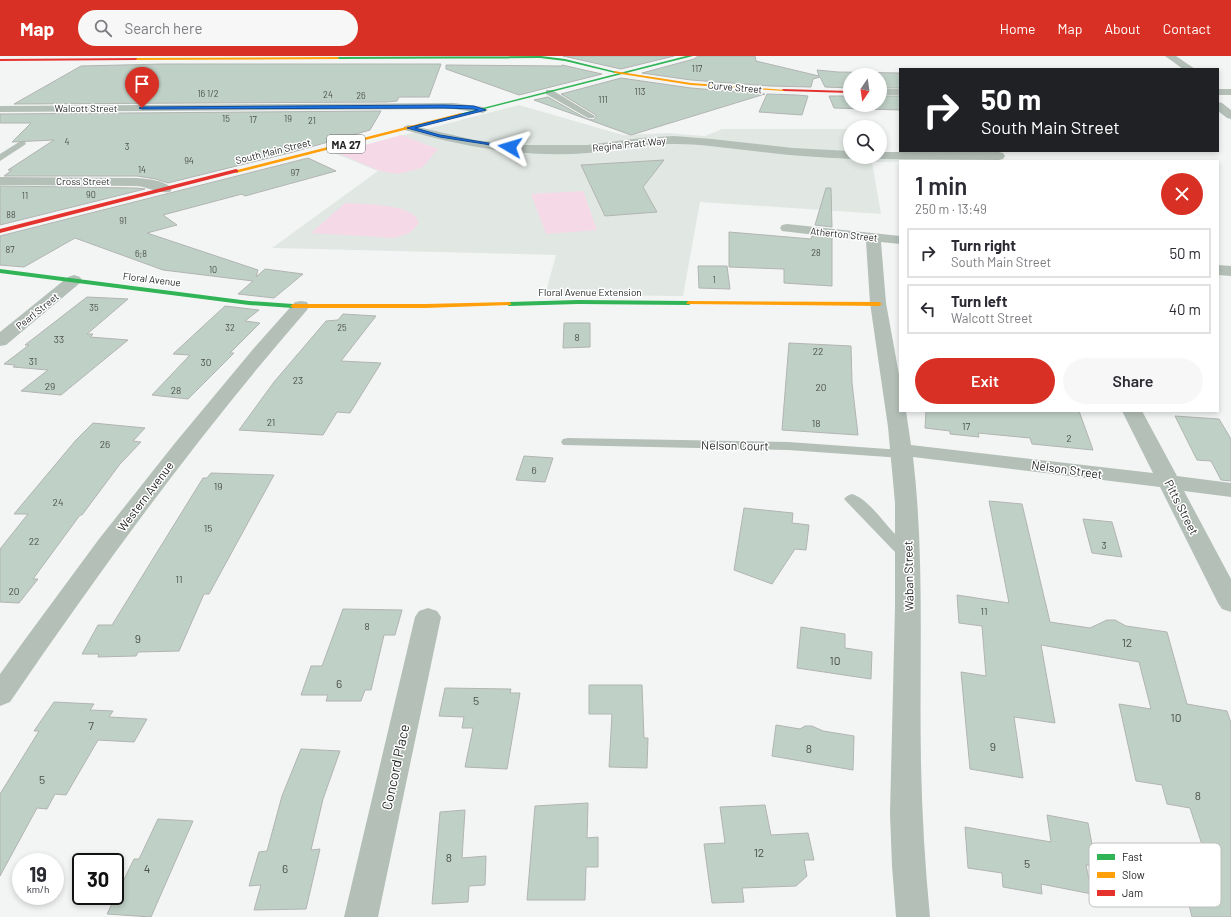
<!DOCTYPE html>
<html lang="en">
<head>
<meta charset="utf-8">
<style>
	:root { --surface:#fff; --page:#f7f7f7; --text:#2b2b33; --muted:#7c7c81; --line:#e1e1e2; --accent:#d93025 }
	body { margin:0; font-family:Barlow,sans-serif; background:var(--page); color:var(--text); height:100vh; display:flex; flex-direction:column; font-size:15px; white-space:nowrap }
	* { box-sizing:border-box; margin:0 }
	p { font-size:13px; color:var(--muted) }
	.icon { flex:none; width:22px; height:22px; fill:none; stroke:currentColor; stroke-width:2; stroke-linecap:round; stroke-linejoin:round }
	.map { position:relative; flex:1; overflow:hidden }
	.side { position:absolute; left:899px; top:104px; width:320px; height:252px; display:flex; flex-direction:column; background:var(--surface); border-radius:0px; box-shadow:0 2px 6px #0003 }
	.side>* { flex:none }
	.banner { position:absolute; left:899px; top:12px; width:320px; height:84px; border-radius:0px; box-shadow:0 2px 6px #0003; background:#202124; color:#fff; overflow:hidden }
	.needle { width:26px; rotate:193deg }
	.tools { position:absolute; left:843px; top:12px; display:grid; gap:8px }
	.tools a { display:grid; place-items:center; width:44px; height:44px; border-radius:50%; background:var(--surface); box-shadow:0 2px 6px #0003; font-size:20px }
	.speed { position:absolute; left:12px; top:797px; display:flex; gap:8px; font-size:20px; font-weight:700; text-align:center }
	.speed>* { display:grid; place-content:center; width:52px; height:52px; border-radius:50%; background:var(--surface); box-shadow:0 2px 6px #0003; line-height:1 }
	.speed small { font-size:10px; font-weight:400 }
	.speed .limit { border:2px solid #111; border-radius:6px; background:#fff; color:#111 }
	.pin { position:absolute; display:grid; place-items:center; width:34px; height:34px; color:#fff; margin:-41px -17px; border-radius:50% 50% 50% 0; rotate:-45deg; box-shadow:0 0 4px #0007 }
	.pin .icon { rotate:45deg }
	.me { position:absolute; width:44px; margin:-22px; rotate:277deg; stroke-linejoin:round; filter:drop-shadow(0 0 3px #0008) }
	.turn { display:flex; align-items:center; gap:14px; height:84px; padding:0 16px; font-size:18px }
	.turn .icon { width:52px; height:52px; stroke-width:2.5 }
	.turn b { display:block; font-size:28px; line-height:34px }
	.round { display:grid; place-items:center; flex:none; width:42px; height:42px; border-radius:21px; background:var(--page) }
	.headline { display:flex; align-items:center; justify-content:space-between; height:68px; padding:0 16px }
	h1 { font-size:24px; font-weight:600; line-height:30px }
	.cta { display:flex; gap:8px; margin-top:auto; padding:8px 16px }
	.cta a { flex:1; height:46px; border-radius:24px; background:var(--accent); color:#fff; font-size:16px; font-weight:600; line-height:46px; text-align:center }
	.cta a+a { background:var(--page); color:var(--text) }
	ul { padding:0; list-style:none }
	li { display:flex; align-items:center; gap:12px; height:50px; margin:0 8px 6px; padding:0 8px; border:2px solid var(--line); border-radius:0px }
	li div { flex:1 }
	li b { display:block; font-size:15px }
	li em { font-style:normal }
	header { display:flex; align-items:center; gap:24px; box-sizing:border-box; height:56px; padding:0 20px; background:var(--accent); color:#fff }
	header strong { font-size:19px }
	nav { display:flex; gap:22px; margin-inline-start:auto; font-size:14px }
	.search { width:280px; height:36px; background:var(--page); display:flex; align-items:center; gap:10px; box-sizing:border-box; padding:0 14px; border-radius:22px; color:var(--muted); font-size:15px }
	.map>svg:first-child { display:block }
	.built { fill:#e1e8e3 }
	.green { fill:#f6d9e7 }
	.building { fill:#bfd0c6; stroke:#b2b4b3 }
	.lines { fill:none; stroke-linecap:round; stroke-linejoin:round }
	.lane { fill:#b4bfb8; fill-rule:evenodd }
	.street { fill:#b4bfb8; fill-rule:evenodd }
	.fast { fill:#30b455; fill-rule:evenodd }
	.slow { fill:#ff9f0a; fill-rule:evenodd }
	.jam { fill:#e5322d; fill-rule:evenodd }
	.route { fill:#1a73e8; stroke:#114b97 }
	.labels { text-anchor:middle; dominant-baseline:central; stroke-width:3; stroke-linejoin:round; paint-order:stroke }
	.far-number-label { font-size:9px; fill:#4c514e }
	.far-street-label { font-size:10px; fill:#252726; stroke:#fff }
	.number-label { font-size:10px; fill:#4c514e }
	.shield { fill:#fff; stroke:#666867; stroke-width:1 }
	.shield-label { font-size:11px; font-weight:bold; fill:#252726 }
	.street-label { font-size:12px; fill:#252726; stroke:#fff }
	.near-number-label { font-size:12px; fill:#4c514e }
	.near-street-label { font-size:14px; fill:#252726; stroke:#fff }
	.key { fill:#fff; stroke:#bebebe; stroke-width:1 }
	.key-label { font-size:11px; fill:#252726 }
</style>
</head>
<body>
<header>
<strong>Map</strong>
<div class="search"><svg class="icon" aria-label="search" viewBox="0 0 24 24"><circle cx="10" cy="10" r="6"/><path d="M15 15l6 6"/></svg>Search here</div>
<nav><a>Home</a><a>Map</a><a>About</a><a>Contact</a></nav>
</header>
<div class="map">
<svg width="1231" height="861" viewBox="0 0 1231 861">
	<rect width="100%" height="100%" fill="#f3f5f4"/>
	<!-- built -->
	<path class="built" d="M519,49l104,30 44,-2 38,3 17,-7h128v28l132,-4 5,8 -115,1 9,52 -181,-12 -17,94 -138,-1 11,-40 -284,-7 106,-77 -44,-18z"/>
	<!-- green -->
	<path class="green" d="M401,79l37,14 -16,19 -24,6 -18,-3 -42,-18z
		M583,135l14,39 -51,4 -15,-40z
		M345,147c18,1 50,1 66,10 5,3 6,6 8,10l-9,10 -16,5 -83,-5z"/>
	<!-- building -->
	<path class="building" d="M563,0h111l-53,13z
		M698,0h57l1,5 63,15 -2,-6 21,2 62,1v15h-20v-13h-30v13l-25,-1 -5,-10 -7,2 -2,8 -41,-1 -79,-6 -49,-7 52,-14z
		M164,8h277l-12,33h-30l-2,4 -10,1 -373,2 67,-38z
		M446,9l116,1v-1l40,9 -83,21 -73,-26z
		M621,22l70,10 74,6 -134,41 -97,-35 14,-3 39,22 7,1 2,-3v-2l-35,-21z
		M767,38l30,1 11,1 -6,19 -43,-3z
		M829,40h21v9h30v-9h20v14l-66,-2z
		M381,55l-11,19 -77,22 -125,31 -12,-4 -19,-3h-133l8,-6h-4l46,-30 -42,2 19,-19h-31v-9z
		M308,102l28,13 -91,25 -3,-2 -79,21 14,10 -30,8 111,37 -2,7 9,-8 38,5 -29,24 -36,-4 15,-13 -90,-11 -88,-32 -51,29 -24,-2v-29z
		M664,104l-21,27 14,25 -52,4 -24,-51z
		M0,130l137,2 8,1 -145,36z
		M826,132h5l1,39 -17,-2z
		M729,176l82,7 1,-3 20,2v48l-48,-3v-14l-55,-2z
		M698,210h29l3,23 -31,-1z
		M87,241l41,2 -41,35h6l-3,3 38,3 -67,55 -40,-4 27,-21 -35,-3 2,-2 -11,-1 25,-19h-4z
		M225,250l34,4 -14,11 15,2 -30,30h4l-46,46 -36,-4 38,-40 -17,-1z
		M343,258l33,2 -35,45 40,2 -31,50 -13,-1 -14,23 -84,-5 35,-48 52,-61 12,-1z
		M564,267h26v24l-27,1z
		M789,287l62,3 1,37 6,52 -76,-5z
		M926,355h153l14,39 -61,-6 -2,-6 -52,-5 1,4 -29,-3v-3l-25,-3z
		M1175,360l44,3 12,20v42l-10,-1 -10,-19 -14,-1z
		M93,367l52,5 -12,13 8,1 -21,22 -38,51h-2l-47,64h5l-19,24 -19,-1v-53l28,-35h-14l62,-74z
		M524,400l29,2 -8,24 -29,-2z
		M211,417l63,2 -65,119h-5l-25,57 -41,1 -2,4 -38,1 1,-3h-17l16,-29h14l91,-147h4z
		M989,445l33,3 28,118 40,6 17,-8h8l11,6 41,6 20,72 40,7 4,12v194h-39l-7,-28 23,4 -8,-29 9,2 -19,-58 -23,-4 -5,-19 -26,-4 -17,-77 32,5 -12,-47 -98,-17 14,78 -41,-6 9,61 -53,-9 -9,-97 25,4 -4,-50 -23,-3 -2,-28 52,8z
		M744,452l49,5 -1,10 17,2 -3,25 -11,-1 -23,35 -38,-14z
		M1083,463l29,3 10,35 -30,-4z
		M343,553l59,1 -7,25h-11l-13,55h-6l-4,11h-35l2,-6h-27l10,-29h11z
		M801,571l44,7v14l27,4 -1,27 -74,-11z
		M589,629h53l2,53h4l-1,30 -38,-1 3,-53h-23z
		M445,632l66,1 -1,4h10l-13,76 -42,-2 8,-39h-11l2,-11 -25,-1z
		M54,646l40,2 -4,6 23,1 -4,6 38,2 -13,23 -36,-2 -32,55 -11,-1 -8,15 -10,-1 -37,68v-82l39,-63h-5z
		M776,669l24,4 5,-3h7l11,5 31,5 -1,34 -81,-14z
		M301,693l39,2 -17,48 -12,51 9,-1 -14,60 -52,1 7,-25 -12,1 10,-34 8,-1 15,-55z
		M588,747l-1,35 11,-1v30h-12l-1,33h-58l8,-94z
		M765,749l6,30 37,-2 6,27h-10l3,16 -11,10 -54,2 2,14 -32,1 -8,-59 21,-1 -5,-36z
		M465,754l-3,48 24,-2 -1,29 -16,1 -1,16 -36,2 8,-92z
		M1047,759l41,8 8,43 -10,-1 6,29 -51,-10 1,10 -39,-7 -1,-14 -34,-5 -3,-41 86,15z
		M158,763l35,2 -42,96 -44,-3 27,-55h5z"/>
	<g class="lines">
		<!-- lane -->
		<path class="lane" d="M546,34h6l43,26 -1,2h-6l-42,-24z
			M19,86h6l1,2 -26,17v-7z
			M568,382l220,4 114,8 5,1 2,3 -2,3 -5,1 -114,-8 -225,-5 -2,-3 2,-3z
			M852,438c17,5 33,31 46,43 6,6 14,10 18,17l-2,4 -6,1 -6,-1 -8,-7 -50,-52 3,-3z"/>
		<!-- street -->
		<path class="street" d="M1165,0h11l19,13h-12z
			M880,33h20v6h-20z
			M1218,33h13v6h-13z
			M1218,46l4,1 9,7v9l-4,-1 -9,-7z
			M454,47l29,4 5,3 -5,3 -29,-4 -454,3v-6z
			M409,69l66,15 45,5h67l54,-7 33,-2 38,3 81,9 57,3v6h5l-5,2c-29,-2 -58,-3 -88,-7 -29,-3 -58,-8 -87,-8 -30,-1 -58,6 -87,9 -62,5 -124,-6 -183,-23l-2,-2 2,-2z
			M880,96h119l4,1 2,3 -2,3 -4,1 -123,-1 -1,-2h5z
			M0,121l137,1c10,1 29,2 35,11l-2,3c-10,2 -23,-5 -33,-6l-137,-1z
			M787,168l113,12v8l-19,-2 5,61 14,77v31h6l5,34 242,28 -31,-62h20l35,65 54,7v14l-47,-6 47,88v33l-9,-3 -4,-6 -58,-116 -247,-30c12,102 6,204 8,306 1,52 4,103 9,154h-34l-4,-51 -2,-52 5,-207v-104l-7,-76 -18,-124 -4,-62 -84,-10 -2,-3 2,-3z
			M1218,209l13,1v10l-13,-1z
			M74,219l6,2 2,3 -2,3 -74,62 -6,1v-14l68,-55z
			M301,245l6,1 2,4 -2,4c-108,124 -204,256 -297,392l-10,4v-32l26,-36 73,-99 76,-96 79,-95 41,-46z
			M428,552l9,3 4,6 -63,300h-34l71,-300 4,-6z"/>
		<!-- fast -->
		<path class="fast" d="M541,0l24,3 52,13 -2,1 -50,-12 -25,-3 -202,1 -2,-1 2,-1z
			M686,0h7l-232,59 -2,-1z
			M0,213l249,32 44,3 3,2 -3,2 -44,-3 -249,-32z
			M578,244l111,1 3,2 -3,2 -111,-1 -69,2 -3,-2 3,-2z"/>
		<!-- slow -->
		<path class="slow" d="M338,1l1,2 -203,1 -2,-1 2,-1z
			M614,15l77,12 95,7 -2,1 -93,-6 -76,-12z
			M461,57l2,2 -227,58 -3,-2z
			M689,245l190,1 3,2 -3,2 -192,-2 -1,-1z
			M509,246l2,1v2l-86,3h-132l-3,-2 3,-2h132z"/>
		<!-- jam -->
		<path class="jam" d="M137,2l-1,2 -136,1v-2z
			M782,33l68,2v2l-66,-2z
			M236,113l2,1v2l-238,61v-4z"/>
	</g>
	<!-- route -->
	<path class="route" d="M444,49l30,1 12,4 -71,18 25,7 72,12 -2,1 -70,-11 -33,-9 71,-18 -4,-1 -30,-1 -302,1 -3,-1 3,-1z"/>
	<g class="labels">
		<!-- far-number labels -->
		<g class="far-number-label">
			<text x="697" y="12">117</text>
			<text x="640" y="35">113</text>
			<text x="208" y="37">16 1/2</text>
			<text x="328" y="38">24</text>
			<text x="361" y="39">26</text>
			<text x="603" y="43">111</text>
			<text x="226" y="62">15</text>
			<text x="288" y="62">19</text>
			<text x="253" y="63">17</text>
			<text x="312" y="64">21</text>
			<text x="67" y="85">4</text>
			<text x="127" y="90">3</text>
			<text x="189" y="104">94</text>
			<text x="142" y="113">14</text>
			<text x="295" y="116">97</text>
			<text x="91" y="138">90</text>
			<text x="25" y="139">11</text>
			<text x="11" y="158">88</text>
			<text x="123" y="164">91</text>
			<text x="10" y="193">87</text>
			<text x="816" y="196">28</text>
			<text x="141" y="197">6;8</text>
			<text x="213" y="213">10</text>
			<text x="714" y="223">1</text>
			<text x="94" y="251">35</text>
			<text x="230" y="271">32</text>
			<text x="342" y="271">25</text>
		</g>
		<!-- far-street labels -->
		<g class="far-street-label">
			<text transform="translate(735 31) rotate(5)">Curve Street</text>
			<text x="86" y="52">Walcott Street</text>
			<text transform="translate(629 88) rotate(-6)">Regina Pratt Way</text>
			<text transform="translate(273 95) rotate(-14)">South Main Street</text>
			<text x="83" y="125">Cross Street</text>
			<text transform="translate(844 178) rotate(6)">Atherton Street</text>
			<text transform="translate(152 223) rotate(7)">Floral Avenue</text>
			<text x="590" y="236">Floral Avenue Extension</text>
			<text transform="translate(37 255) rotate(-39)">Pearl Street</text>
		</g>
		<!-- number labels -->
		<g class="number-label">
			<text x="577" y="281">8</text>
			<text x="59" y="283">33</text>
			<text x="818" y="295">22</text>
			<text x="33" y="305">31</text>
			<text x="206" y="306">30</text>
			<text x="298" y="324">23</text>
			<text x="50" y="330">29</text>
			<text x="821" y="331">20</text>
			<text x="176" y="334">28</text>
			<text x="271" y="366">21</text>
			<text x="816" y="367">18</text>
			<text x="966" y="370">17</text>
			<text x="1069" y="382">2</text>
			<text x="105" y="388">26</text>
			<text x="534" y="414">6</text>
			<text x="218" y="430">19</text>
			<text x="58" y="446">24</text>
			<text x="208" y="472">15</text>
			<text x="34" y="485">22</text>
			<text x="1104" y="489">3</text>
			<text x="179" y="523">11</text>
			<text x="14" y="535">20</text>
			<text x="984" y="555">11</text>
			<text x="367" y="570">8</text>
		</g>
		<!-- shield labels -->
		<rect class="shield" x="327" y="79" width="38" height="18" rx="3"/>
		<g class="shield-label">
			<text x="346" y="88">MA 27</text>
		</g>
		<!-- street labels -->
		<g class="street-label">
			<text transform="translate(735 389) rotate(1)">Nelson Court</text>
			<text transform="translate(1067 413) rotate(8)">Nelson Street</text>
			<text transform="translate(145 440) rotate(-53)">Western Avenue</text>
			<text transform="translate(1182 451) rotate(63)">Pitts Street</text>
			<text transform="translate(908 520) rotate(-91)">Waban Street</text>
		</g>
		<!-- near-number labels -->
		<g class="near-number-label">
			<text x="138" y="582">9</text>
			<text x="1127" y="586">12</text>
			<text x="835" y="604">10</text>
			<text x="339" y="627">6</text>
			<text x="476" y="644">5</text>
			<text x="1176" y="661">10</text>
			<text x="91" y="669">7</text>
			<text x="993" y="690">9</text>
			<text x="809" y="692">8</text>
			<text x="42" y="723">5</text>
			<text x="1198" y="739">8</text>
			<text x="759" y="796">12</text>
			<text x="449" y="801">8</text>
			<text x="1027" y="807">5</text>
			<text x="147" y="812">4</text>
			<text x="285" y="812">6</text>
		</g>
		<!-- near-street labels -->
		<g class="near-street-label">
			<text transform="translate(395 711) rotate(-78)">Concord Place</text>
		</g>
	</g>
	<!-- legend -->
	<rect x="1089" y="787" width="132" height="64" rx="6" class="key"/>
	<rect x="1097" y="798" width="18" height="6" fill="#30b455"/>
	<rect x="1097" y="816" width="18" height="6" fill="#ff9f0a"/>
	<rect x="1097" y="834" width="18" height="6" fill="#e5322d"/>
	<g class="key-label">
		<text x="1122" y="805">Fast</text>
		<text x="1122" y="823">Slow</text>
		<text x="1122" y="841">Jam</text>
	</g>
</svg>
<div class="tools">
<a><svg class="needle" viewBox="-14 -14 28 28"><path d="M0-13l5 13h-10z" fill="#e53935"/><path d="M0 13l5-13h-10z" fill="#7c7c81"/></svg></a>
<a><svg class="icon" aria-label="search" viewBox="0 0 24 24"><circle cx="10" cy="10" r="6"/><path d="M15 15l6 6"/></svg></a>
</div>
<div class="speed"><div>19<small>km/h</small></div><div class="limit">30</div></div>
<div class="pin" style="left:142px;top:52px;background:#d93025"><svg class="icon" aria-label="arrive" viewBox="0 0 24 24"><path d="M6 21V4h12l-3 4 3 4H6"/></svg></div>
<svg class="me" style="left:510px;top:91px" viewBox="-20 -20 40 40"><path d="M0-17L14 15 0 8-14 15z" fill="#1a73e8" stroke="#fff" stroke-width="4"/></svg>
<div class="banner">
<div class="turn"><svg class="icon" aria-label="right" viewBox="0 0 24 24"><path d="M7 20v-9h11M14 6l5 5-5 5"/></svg><div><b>50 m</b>South Main Street</div></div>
</div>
<section class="side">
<div class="headline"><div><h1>1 min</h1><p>250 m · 13:49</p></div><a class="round" style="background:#d93025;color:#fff"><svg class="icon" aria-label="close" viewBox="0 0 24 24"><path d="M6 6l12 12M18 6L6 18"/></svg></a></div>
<ul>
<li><svg class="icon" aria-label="right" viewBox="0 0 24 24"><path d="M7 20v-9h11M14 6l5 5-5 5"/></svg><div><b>Turn right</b><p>South Main Street</p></div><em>50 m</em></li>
<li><svg class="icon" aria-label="left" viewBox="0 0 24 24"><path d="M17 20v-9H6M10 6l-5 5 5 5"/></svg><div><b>Turn left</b><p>Walcott Street</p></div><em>40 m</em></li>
</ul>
<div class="cta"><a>Exit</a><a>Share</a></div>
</section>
</div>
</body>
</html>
